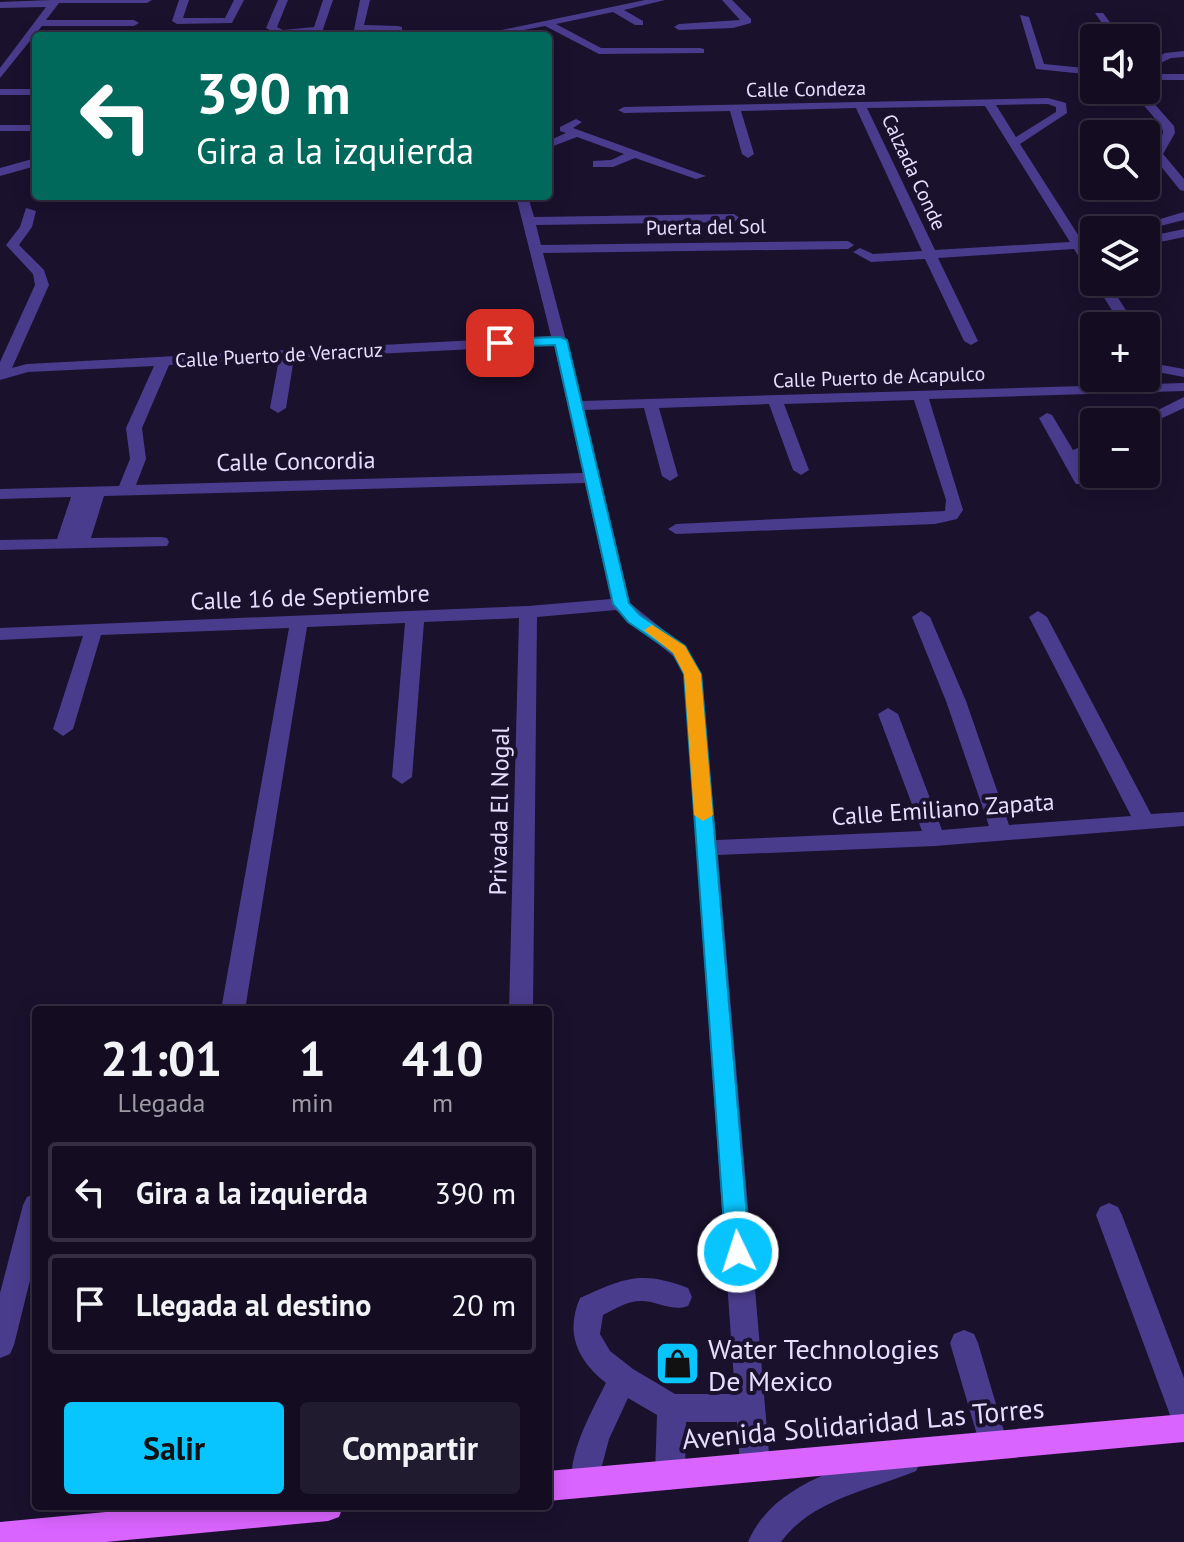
<!DOCTYPE html>
<html lang="es">
<head>
<meta charset="utf-8">
<style>
	:root { --surface:#140d22; --page:#211b2f; --text:#f1f3f6; --muted:#9d9ca5; --line:#332d40; --accent:#09c5ff }
	body { margin:0; font-family:"PT Sans",sans-serif; background:var(--page); color:var(--text); height:100vh; display:flex; flex-direction:column; font-size:30px; white-space:nowrap }
	* { box-sizing:border-box; margin:0 }
	p { font-size:26px; color:var(--muted) }
	.icon { flex:none; width:44px; height:44px; fill:none; stroke:currentColor; stroke-width:2; stroke-linecap:round; stroke-linejoin:round }
	.map { position:relative; flex:1; overflow:hidden }
	.sheet { position:absolute; left:32px; top:1006px; width:520px; height:504px; display:flex; flex-direction:column; background:var(--surface); border-radius:8px; box-shadow:0 4px 20px #0003,0 0 0 2px var(--line) }
	.sheet>* { flex:none }
	.hud { position:absolute; left:32px; top:32px; width:520px; height:168px; border-radius:8px; box-shadow:0 4px 20px #0003,0 0 0 2px var(--line); background:#00695c; color:#fff; overflow:hidden }
	.tools { position:absolute; left:1080px; top:24px; display:grid; gap:16px }
	.tools a { display:grid; place-items:center; width:80px; height:80px; border-radius:8px; background:var(--surface); box-shadow:0 4px 20px #0003,0 0 0 2px var(--line); font-size:40px }
	.pin { position:absolute; display:grid; place-items:center; width:68px; height:68px; color:#fff; margin:-34px; border-radius:16px; box-shadow:0 4px 12px #0006 }
	.me { position:absolute; width:88px; margin:-44px; rotate:356deg; stroke-linejoin:round; filter:drop-shadow(0 0 6px #0008) }
	.turn { display:flex; align-items:center; gap:28px; height:168px; padding:0 32px; font-size:36px }
	.turn .icon { width:104px; height:104px; stroke-width:2.5 }
	.turn b { display:block; font-size:56px; line-height:68px }
	.eta { display:flex; justify-content:space-evenly; align-items:center; height:136px; text-align:center }
	.eta b { font-size:48px; font-weight:700; line-height:56px }
	.button { display:flex; gap:16px; margin-top:auto; padding:16px 32px }
	.button a { flex:1; height:92px; border-radius:8px; background:var(--accent); color:#111; font-size:32px; font-weight:700; line-height:92px; text-align:center }
	.button a+a { background:var(--page); color:var(--text) }
	ul { padding:0; list-style:none }
	li { display:flex; align-items:center; gap:24px; height:100px; margin:0 16px 12px; padding:0 16px; border:4px solid var(--line); border-radius:8px }
	li div { flex:1 }
	li b { display:block; font-size:30px }
	li em { font-style:normal }
	.map>svg:first-child { display:block }
	.lines { fill:none; stroke-linecap:round; stroke-linejoin:round }
	.minor { fill:#4a3c8c; fill-rule:evenodd }
	.major { fill:#da64ff; fill-rule:evenodd }
	.route { fill:#09c5ff; stroke:#0680a6; stroke-width:2 }
	.slow { fill:#f59e0b }
	.labels { text-anchor:middle; dominant-baseline:central; stroke-width:8; stroke-linejoin:round; paint-order:stroke }
	.far-street-label { font-size:20px; fill:#e6ddff; stroke:#1a112d }
	.street-label { font-size:24px; fill:#e6ddff; stroke:#1a112d }
	.near-poi-label { font-size:28px; fill:#e6ddff; stroke:#1a112d; text-anchor:start }
	.near-street-label { font-size:28px; fill:#e6ddff; stroke:#1a112d }
</style>
</head>
<body>
<div class="map">
<svg width="1184" height="1542" viewBox="0 0 1184 1542">
	<rect width="100%" height="100%" fill="#1a112d"/>
	<g class="lines">
		<!-- minor -->
		<path class="minor" d="M51,0h101l-5,3h-88l-13,17h88l5,3 -5,3h-92l-42,52v-10l46,-61 -46,1v-6z
			M179,0h10l-6,18h42l9,-18h10l-12,23 -55,1 -5,-3z
			M278,0h10l-11,27 6,3 31,-3 9,-27h10l-11,32 -41,4 -15,-8z
			M360,0h10l-6,25 34,1 4,1v4l-48,-1z
			M645,0h20l-41,10 19,11v4h-8l-22,-13 -57,12 45,24h99l4,1v4l-105,1 -54,-28 -52,10h-20z
			M722,0h10l19,19v4l-18,5 -54,2 -5,-3 5,-3 61,-4z
			M1095,13h8l19,25h-10z
			M1020,15l9,2 15,47 50,5v6l-58,-6z
			M1184,51v6l-13,1 -25,12v-7l19,-10z
			M1146,74h38v6h-38z
			M0,89h36v6h-36z
			M1131,90h11l32,36 1,7 -12,21 21,25v12l-4,-1 -29,-36 12,-21 -1,-6z
			M1048,98l18,5 1,10 -47,31 62,97 12,-1v8h-7l7,12v14l-5,-1 -15,-24 -136,9 40,83 -7,4 -7,-4 -39,-82 -54,3 -18,-10 7,-4 13,6 49,-3 -66,-143 -115,3 13,43 -6,4 -6,-4 -12,-43 -106,2 -6,-3 6,-3zM1048,104l8,3v5l-40,25 -20,-32zM985,106l85,136 -135,8 -68,-142z
			M576,119l6,3 -9,6 133,48 -10,3 -61,-21 -22,9h-20v-6l18,-1 13,-6 -47,-17 -29,11v-7l18,-8 -6,-2v-4z
			M0,125h36v6h-36z
			M36,158v8l-36,10v-8z
			M516,196h12l6,21 200,-3 6,4 -6,4 -198,3 5,20 307,-4 6,4 -6,4 -305,4 39,148 602,-18v8l-255,8 34,111 -6,9 -22,5 -259,10 -8,-5 8,-5 269,-13 1,-11 -32,-100 -130,4 25,66 -8,5 -8,-5 -24,-66 -110,4 19,68 -8,5 -8,-5 -18,-68 -60,2 46,193 56,45 16,26 14,166 206,-9 -44,-117 10,-6 10,6 44,116 47,-4 -43,-125 -34,-84 9,-6 9,6 36,84 43,124 122,-9 -102,-199 9,-6 9,6 104,197 33,-2v14l-249,20 -217,9 52,610 -5,10 -10,5 -10,-5 -5,-10 -3,-43h-51l-1,53 -5,10 -10,5 -10,-5 -5,-10 2,-60 -29,-17 -19,41 -14,53 -10,5 -10,-5c-13,-29 17,-81 31,-109 -29,-23 -41,-50 -26,-85 44,-20 61,-28 108,-10l4,9 -4,9c-16,6 -30,-5 -47,-5 -14,0 -26,8 -38,14l-3,19 10,17 23,18 42,25h60l-51,-720 -11,-18 -57,-46 -79,7 -4,393h-24l10,-392 -95,4 -12,155 -10,7 -10,-7 13,-154 -98,4 -62,383h-24l68,-382 -188,7 -28,94 -10,7 -10,-7 30,-93 -83,4v-12l528,-22 83,-7 -26,-116 -481,13 -13,42 70,-1 6,1 2,4 -2,4 -167,4v-10l57,-1 14,-42 -71,2v-10l119,-3 11,-27 -4,-31 28,-62 -126,6 -28,8v-18l35,-77 -2,-11 -27,-29 14,-18 6,-19 10,3 -4,16 -13,18 25,25 5,15 -37,83 15,-4 524,-28zM554,345l29,128 -447,12 10,-26 -4,-31 27,-63 110,-6 -9,49 8,5 8,-5 8,-50z
			M1184,212v8l-40,10h-21z
			M1184,229v8l-38,8v-8z
			M1094,282h14l28,44h-14z
			M1146,350l5,1 11,14 22,4v8l-32,-6 -6,-7z
			M1184,397v11l-37,17 -1,-3h-12z
			M1047,413l5,2 21,35 21,-9v11l-16,8 12,21 -2,3h-12l-2,-3 -35,-63z
			M36,1193v63l-22,89 -4,9 -10,4v-65l23,-88 4,-8z
			M1109,1203l9,4 4,8 62,163v51l-10,-4 -4,-10 -74,-200 4,-8z
			M964,1330l10,4 4,9 30,102 -4,10 -10,4 -10,-4 -4,-10 -30,-102 4,-9z
			M906,1446l10,5 5,10 -5,10c-45,19 -104,28 -135,71h-33c25,-60 103,-77 158,-96z"/>
		<!-- major -->
		<path class="major" d="M1184,1414v28l-636,59v-30z
			M169,1506h174l-4,11 -11,4 -222,21h-106v-20z"/>
	</g>
	<!-- route -->
	<path class="route" d="M560,337l7,3 62,263 11,12 45,31 16,28 49,578 -4,8 -8,3 -9,-3 -3,-8 -42,-578 -11,-21 -45,-31 -15,-18 -58,-259 -55,2 -7,-4 7,-4z"/>
	<!-- slow -->
	<path class="slow" d="M652,625l33,21 16,28 12,141 -10,6 -9,-6 -10,-141 -11,-21 -29,-23z"/>
	<!-- icons -->
	<defs>
		<symbol id="shop-square" viewBox="-11 -11 22 22"><rect x="-9" y="-9" width="18" height="18" rx="4" fill="#09c5ff" stroke="#1a112d"/><path d="M-5-2.5h2.3a2.7 3.5 0 0 1 5.4 0H5L5.5 6h-11ZM-1.5-2.5h3a1.5 2.3 0 0 0-3 0Z" fill="#111"/></symbol>
	</defs>
	<g fill-rule="evenodd">
		<use href="#shop-square" x="652" y="1338" width="51" height="51"/>
	</g>
	<g class="labels">
		<!-- far-street labels -->
		<g class="far-street-label">
			<text transform="translate(806 89) rotate(-1)">Calle Condeza</text>
			<text transform="translate(914 172) rotate(65)">Calzada Conde</text>
			<text transform="translate(706 227) rotate(-1)">Puerta del Sol</text>
			<text transform="translate(279 355) rotate(-3)">Calle Puerto de Veracruz</text>
			<text transform="translate(879 377) rotate(-2)">Calle Puerto de Acapulco</text>
		</g>
		<!-- street labels -->
		<g class="street-label">
			<text transform="translate(296 461) rotate(-1)">Calle Concordia</text>
			<text transform="translate(310 597) rotate(-2)">Calle 16 de Septiembre</text>
			<text transform="translate(943 809) rotate(-4)">Calle Emiliano Zapata</text>
			<text transform="translate(499 811) rotate(-89)">Privada El Nogal</text>
		</g>
		<!-- near-poi labels -->
		<g class="near-poi-label">
			<text x="708" y="1348">Water Technologies<tspan x="708" dy="32">De Mexico</tspan></text>
		</g>
		<!-- near-street labels -->
		<g class="near-street-label">
			<text transform="translate(863 1423) rotate(-5)">Avenida Solidaridad Las Torres</text>
		</g>
	</g>
</svg>
<div class="tools">
<a><svg class="icon" aria-label="sound" viewBox="0 0 24 24"><path d="M4 9h4l5-4v14l-5-4H4zM17 9q2 3 0 6"/></svg></a>
<a><svg class="icon" aria-label="search" viewBox="0 0 24 24"><circle cx="10" cy="10" r="6"/><path d="M15 15l6 6"/></svg></a>
<a><svg class="icon" aria-label="layers" viewBox="0 0 24 24"><path d="M12 4l9 5-9 5-9-5zM3 14l9 5 9-5"/></svg></a>
<a>+</a>
<a>−</a>
</div>
<div class="pin" style="left:500px;top:343px;background:#d93025"><svg class="icon" aria-label="arrive" viewBox="0 0 24 24"><path d="M6 21V4h12l-3 4 3 4H6"/></svg></div>
<svg class="me" style="left:738px;top:1252px" viewBox="-20 -20 40 40"><circle r="17" fill="#09c5ff" stroke="#fff" stroke-width="3"/><path d="M0-11L8 9 0 5-8 9z" fill="#fff"/></svg>
<div class="hud">
<div class="turn"><svg class="icon" aria-label="left" viewBox="0 0 24 24"><path d="M17 20v-9H6M10 6l-5 5 5 5"/></svg><div><b>390 m</b>Gira a la izquierda</div></div>
</div>
<section class="sheet">
<div class="eta">
<div><b>21:01</b><p>Llegada</p></div>
<div><b>1</b><p>min</p></div>
<div><b>410</b><p>m</p></div>
</div>
<ul>
<li><svg class="icon" aria-label="left" viewBox="0 0 24 24"><path d="M17 20v-9H6M10 6l-5 5 5 5"/></svg><div><b>Gira a la izquierda</b></div><em>390 m</em></li>
<li><svg class="icon" aria-label="arrive" viewBox="0 0 24 24"><path d="M6 21V4h12l-3 4 3 4H6"/></svg><div><b>Llegada al destino</b></div><em>20 m</em></li>
</ul>
<div class="button"><a>Salir</a><a>Compartir</a></div>
</section>
</div>
</body>
</html>
